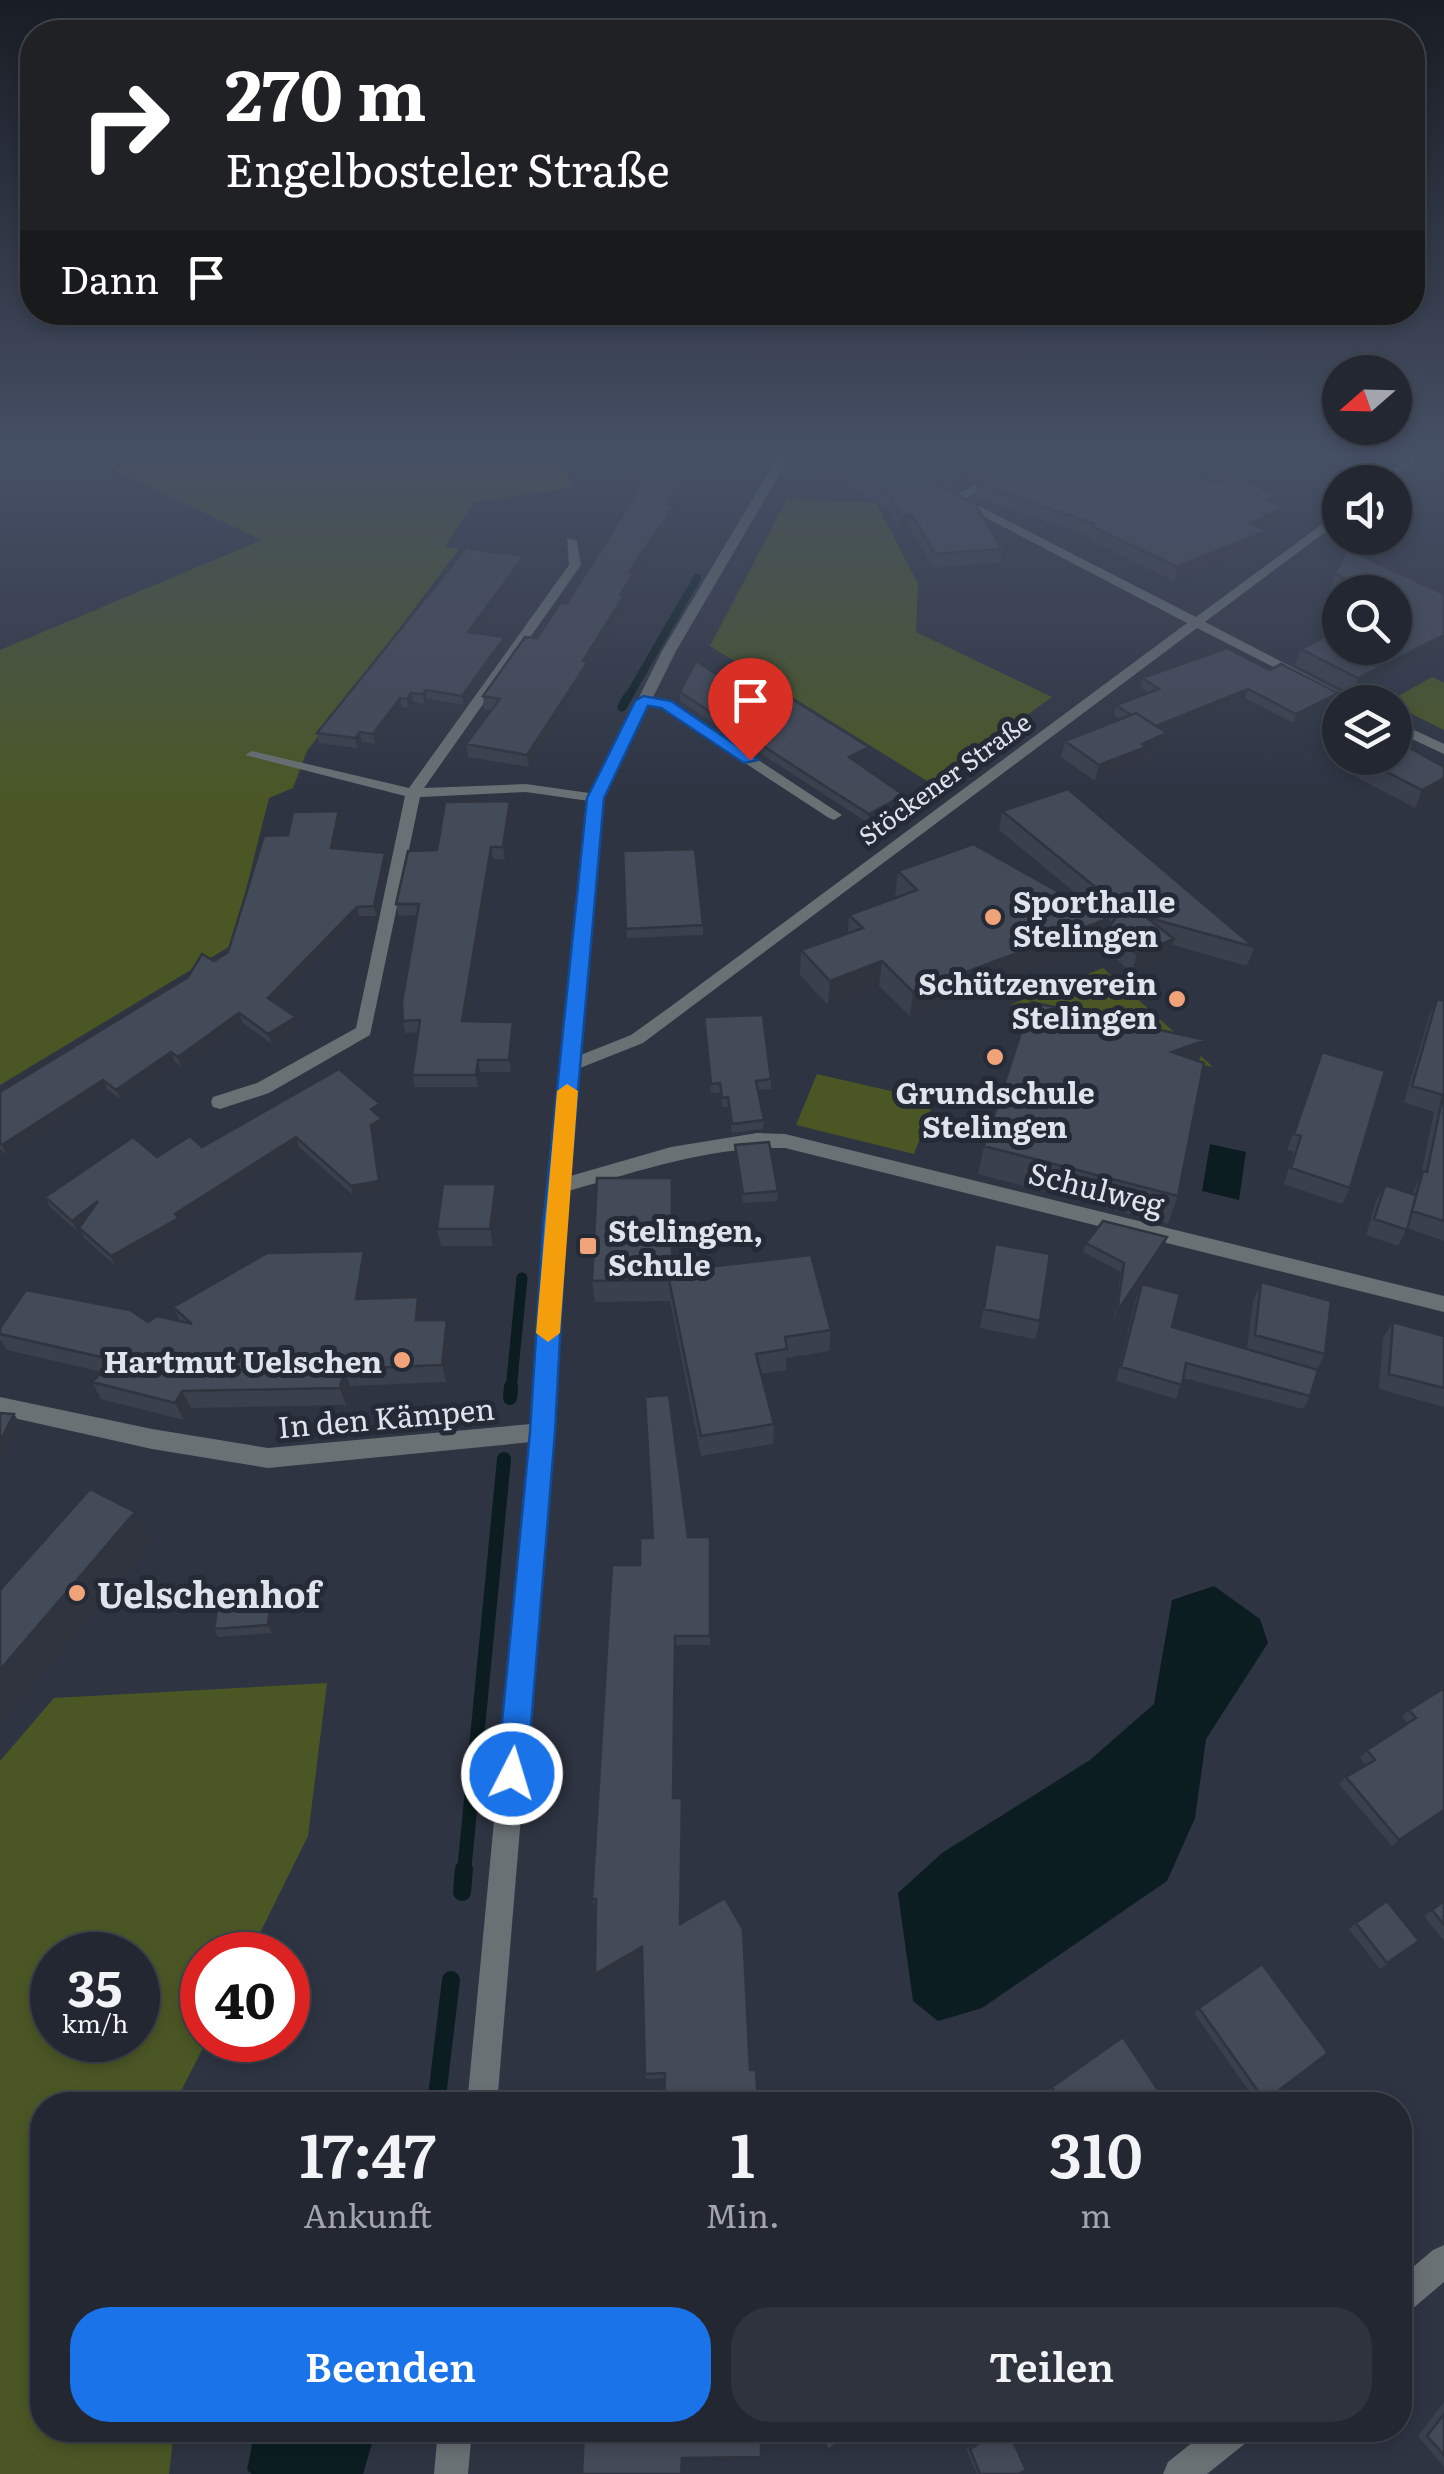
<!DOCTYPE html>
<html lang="de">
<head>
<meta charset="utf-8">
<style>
	:root { --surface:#222732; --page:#2e333e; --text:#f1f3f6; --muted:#a2a5ac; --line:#3f444d; --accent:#1a73e8 }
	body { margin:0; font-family:Literata,serif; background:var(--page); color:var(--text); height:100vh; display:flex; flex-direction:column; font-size:38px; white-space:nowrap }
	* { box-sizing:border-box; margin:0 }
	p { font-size:32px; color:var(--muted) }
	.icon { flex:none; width:55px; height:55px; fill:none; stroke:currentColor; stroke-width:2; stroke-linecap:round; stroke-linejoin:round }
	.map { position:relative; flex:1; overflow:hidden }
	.side { position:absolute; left:30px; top:2092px; width:1382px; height:350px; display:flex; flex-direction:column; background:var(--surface); border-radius:40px; box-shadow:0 5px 15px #0003,0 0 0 2px var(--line) }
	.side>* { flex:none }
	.top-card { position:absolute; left:20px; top:20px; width:1405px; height:305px; border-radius:40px; box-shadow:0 5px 15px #0003,0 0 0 2px var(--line); background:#202124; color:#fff; overflow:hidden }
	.needle { width:65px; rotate:250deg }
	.controls { position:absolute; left:1322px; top:355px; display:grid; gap:20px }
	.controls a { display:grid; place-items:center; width:90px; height:90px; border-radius:50%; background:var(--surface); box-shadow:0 5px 15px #0003,0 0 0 2px var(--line); font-size:50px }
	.speed { position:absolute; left:30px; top:1932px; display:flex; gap:20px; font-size:50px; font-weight:700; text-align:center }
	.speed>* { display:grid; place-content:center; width:130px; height:130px; border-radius:50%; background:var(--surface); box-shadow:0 5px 15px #0003,0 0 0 2px var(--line); line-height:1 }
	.speed small { font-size:25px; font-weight:400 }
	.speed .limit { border:15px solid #d22; background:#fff; color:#111 }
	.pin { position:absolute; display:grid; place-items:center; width:85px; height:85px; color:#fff; margin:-102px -42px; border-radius:50% 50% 50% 0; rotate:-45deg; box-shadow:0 0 10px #0007 }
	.pin .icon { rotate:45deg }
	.me { position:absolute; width:110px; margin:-55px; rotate:5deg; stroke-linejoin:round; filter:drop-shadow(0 0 8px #0008) }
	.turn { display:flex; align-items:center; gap:35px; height:210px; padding:0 40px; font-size:45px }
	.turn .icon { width:130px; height:130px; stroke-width:2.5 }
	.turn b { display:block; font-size:70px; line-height:85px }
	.then { display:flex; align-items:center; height:95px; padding:0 40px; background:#0003; gap:20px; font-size:38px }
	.eta { display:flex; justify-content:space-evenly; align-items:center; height:170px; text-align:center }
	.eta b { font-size:60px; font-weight:600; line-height:70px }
	.primary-button { display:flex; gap:20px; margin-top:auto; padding:20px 40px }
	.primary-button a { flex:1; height:115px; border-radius:40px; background:var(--accent); color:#fff; font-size:40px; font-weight:600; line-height:115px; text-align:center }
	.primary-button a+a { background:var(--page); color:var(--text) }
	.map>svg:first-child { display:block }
	.green { fill:#4a5725; fill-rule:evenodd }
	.water { fill:#0b1d20 }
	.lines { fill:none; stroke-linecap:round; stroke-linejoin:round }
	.stream-far4 { stroke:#0b1d20; stroke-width:8 }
	.stream-far3 { stroke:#0b1d20; stroke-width:9 }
	.stream-far2 { stroke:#0b1d20; stroke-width:11 }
	.stream-far1 { stroke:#0b1d20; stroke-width:14 }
	.stream { stroke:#0b1d20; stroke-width:18 }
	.service { fill:#697174; fill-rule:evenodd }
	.minor { fill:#697174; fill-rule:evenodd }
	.tertiary { fill:#697174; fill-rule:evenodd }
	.wall { fill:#3a404c }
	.shaded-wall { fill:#2f343e }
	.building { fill:#434a58; stroke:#2f343e; stroke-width:2.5 }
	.route { fill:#1a73e8; stroke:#114b97; stroke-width:2.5 }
	.slow { fill:#f59e0b }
	.poi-dot { fill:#f0a279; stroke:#252a37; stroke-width:4 }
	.labels { text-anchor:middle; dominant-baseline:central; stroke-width:10; stroke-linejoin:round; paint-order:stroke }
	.far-street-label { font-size:25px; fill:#dfe3ec; stroke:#252a37 }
	.poi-label { font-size:30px; font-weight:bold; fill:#dfe3ec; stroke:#252a37; text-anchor:start }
	.street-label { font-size:30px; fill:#dfe3ec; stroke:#252a37 }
	.near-poi-label { font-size:35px; font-weight:bold; fill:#dfe3ec; stroke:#252a37; text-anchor:start }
</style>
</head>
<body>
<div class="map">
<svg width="1444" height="2474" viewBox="0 0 1444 2474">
	<rect width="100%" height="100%" fill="#2e3442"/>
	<!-- green -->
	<path class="green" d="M77,453h479l18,34 -100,15 -29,44 14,3 -152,202 -14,37 -24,10 -37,147 -232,140v-435l262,-110z
		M787,499l89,4 42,81 -2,48 136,65 -120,87 -222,-138z
		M1432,677l12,6v47l-56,-28z
		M1103,968l110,99 -178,-40 -23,-23z
		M817,1074l117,27 -20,53 -118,-29z
		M327,1683l-19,153 -59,119h-47v85h5l-33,65h-132v325h132l-5,44h-169v-713l54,-63zM52,1955h86v85h-86z"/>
	<!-- water -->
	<path class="water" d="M1210,1144l36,8 -7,48 -37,-9z
		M1214,1586l46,33 8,24 -62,96 -11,79 -28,63 -185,127 -44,13 -25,-20 -15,-108 44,-40 148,-93 64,-56 18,-104z
		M255,2430h121l-13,44h-111l-5,-4z"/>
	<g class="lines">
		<!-- stream-far4 -->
		<path class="stream-far4" d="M627,699l70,-121"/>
		<!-- stream-far3 -->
		<path class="stream-far3" d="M622,707l6,-11"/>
		<!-- stream-far2 -->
		<path class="stream-far2" d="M511,1390l11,-112"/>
		<!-- stream-far1 -->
		<path class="stream-far1" d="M510,1398l1,-11
			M464,1872l40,-413"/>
		<!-- stream -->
		<path class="stream" d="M462,1892l2,-23
			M436,2105l15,-125"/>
		<!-- service -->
		<path class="service" d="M643,697l27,5 172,113 -8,5 -5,-2 -168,-110 -23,-4 -2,-3z"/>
		<!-- minor -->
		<path class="minor" d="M1028,453h14l-77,46 231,118 144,-106v10l-135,101 154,80h-17l-145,-74 -554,415 -68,27h-12l-3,-4 3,-4 68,-27 39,-28 517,-384 -237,-124z
			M1414,453h13l-38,29h-12z
			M567,538l10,3 4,24 -157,223 102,-4 70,10 7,4 -7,4 -70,-10 -106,5 -50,238 -101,58 -49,16 -7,-2 -2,-5 2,-5 44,-14 99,-55 49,-232 -160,-41 7,-4 157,37 160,-223z
			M1395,721l49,23v10l-49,-23z
			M757,1133l28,1 659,162v16l-659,-164c-79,-2 -150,25 -225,45l-10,-7 3,-5 118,-34z
			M0,1397l152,32 116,19 274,-25 8,2 3,7 -3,7 -8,2 -274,27 -116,-19 -152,-34z
			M1444,2245v37l-33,28 -11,5v-37l33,-28z
			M1208,2430h44l-5,12 -40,32h-44l5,-12z"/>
		<!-- tertiary -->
		<path class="tertiary" d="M780,453h12l-116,198 -73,147 -39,427 -11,207 -56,673h-30l64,-673 13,-207 45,-427 73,-147z
			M438,2430h34l-4,44h-34z"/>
	</g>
	<!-- wall -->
	<path class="wall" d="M657,453h47l-30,53 1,11 -41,61v7l-10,17v6l-36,58 1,8 -60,93 -61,-10 -2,-13 26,-34 -8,-1 -1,-13 84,-93 69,-109z
		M721,453h9v9z
		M813,453l189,96 -2,13 -67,6 -23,-40 -10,1 -13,-21 -75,-41z
		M879,453h142l-66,38z
		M977,484h240l58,18 12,5 -4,14 -19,9 -1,15 -89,36 -85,-41v-4l-114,-39z
		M1347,549l97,45v54l-92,46 -57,-29 6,-16 39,-20v19h55v-56h-55v3l-10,-5 5,-16z
		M525,565l-50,68 31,13 -42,59 -37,-6 -3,5 -11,-2 -5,6 -6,-1 -27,37 -13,-2 -5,6 -38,-5 -2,-10z
		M1270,670l68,23 -3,9 -42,21 -48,-25 -81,33 -1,19 -19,8 -2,5 -47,18 -34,-24 4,-16 55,-22 -6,-4 2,-10 32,-12 -8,-6 2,-9z
		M680,692l85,14 104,41 -1,10 -11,5 46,42 -35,19 -188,-122z
		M1353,758h42l49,9v25l-29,16 -68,-36z
		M339,811l2,10 -5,28 51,14 -11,53h-17l-84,87 21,14 3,10 -27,17 -29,-21 -62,44 -6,-5 -54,37 -13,-9 -101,65 -7,-6v-57l228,-140 60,-117z
		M1002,811l252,136 -7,19 -74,-21 -4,13 -37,15 -28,-25 4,-19 4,-6 -5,-4 -6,24 -191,73 -31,-30 -51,19 -28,-30 1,-25 47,-17 1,-18 48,-18 -2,-1 3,-25 207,46 -106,-87z
		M512,813l-7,46h-12l-27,162 49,13 -4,38h-31l-2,15h-63l-3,-12 6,-43 -13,1 -2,-12 14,-106 -18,1 -3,-12 41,-54z
		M623,851l80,74v10l-76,3z
		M1437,999l7,2v240l-37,-13 -9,18 -32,-11 10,-34 9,-16 27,9 9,-19 13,-63 -30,-10 25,-86z
		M704,1017l67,62v10l-13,1 6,30 -1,9 -31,4 -4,-26h-6l-2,-14h-9z
		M1206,1040l-7,21 -21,135 -10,28 -190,-50 6,-28z
		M1322,1052l28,136 -8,16 -58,-20 10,-32 -7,-2z
		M380,1104l2,10 -4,2 4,3 2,9 -10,7 7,56 -28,4 -54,-48 -118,75 2,5 -67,39 -32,-28 -4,-9 -3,2 -27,-24 -5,-10 112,-40z
		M735,1145l43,46 -1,10 -34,2 -8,-49z
		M672,1178l1,93 158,59 -2,21 -43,7v12l-25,4 13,50 -1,20 -72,12 -31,-155 -75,1 -3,-21z
		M499,1201l-6,45h-52l-4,-17z
		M1167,1237l-3,9 -50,75 7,-49 -38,-20 3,-9z
		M995,1244l45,77 -5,18 -55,-11z
		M369,1269l-5,30 54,-2 5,17 -1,6 29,17 -5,45 -96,4 -4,19 -155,3 -7,12 -83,-21 -9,-17 10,-10 -95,-22 -7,-11v-11l180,-7 -7,-14z
		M1261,1282l64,72 -8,16 -7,26 -7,13 -120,-31 -7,21 -60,-18 20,-83 6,-14 30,43 75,22 6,-48z
		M1393,1322l51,14v71l-65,-18 4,-51z
		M688,1537h22v108h-35l-2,153 8,125 69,147h6l1,35h-93l1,-27 -19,1 -1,-5 -2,-121 -47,27 -1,-6 1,-69h-2l-2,-6 48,-334z
		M273,1588l4,8 -5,37 -54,4 -4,-8z
		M1444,1688v124l-52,34 -53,-62 7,-7 20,-12 -6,-7 7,-8 41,-26 -6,-7 7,-7z
		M1444,1901v40l-20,-25z
		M1356,1923l63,18 -39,28 -31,-40z
		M1199,2008l129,45 -69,52 -65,-92z
		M1052,2087l116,18h-111l-9,-14z
		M1444,2402v65l-26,-31z
		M1000,2430h8l10,44h-41l-11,-25z"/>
	<!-- shaded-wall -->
	<path class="shaded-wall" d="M697,453h7l-32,56 3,-3v11l-41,61v7l-10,17v6l-36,58 1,8 -60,93 -2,-12 56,-94 37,-66 9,-23z
		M1000,453h21l-66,38 1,-14z
		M1287,507l-4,14 -36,16 4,-14z
		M912,515l-2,13 -10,1 1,-13z
		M1267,531l-4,14 -89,36 3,-14z
		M524,556l1,9 -56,76 -1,-9z
		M1444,635v13l-92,46 6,-16z
		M505,637l1,9 -42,59 -2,-9z
		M1248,689l-3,9 -96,39 2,-9z
		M426,690l1,9 -3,5 -1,-10z
		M411,693l2,9 -5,6 -1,-9z
		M1338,693l-3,9 -42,21 3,-9z
		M400,698l2,9 -27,37 -2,-10z
		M360,732l2,10 -5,6 -2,-10z
		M1167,733l-4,17 -19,8 -2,5 -47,18 4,-16z
		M869,747l-1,10 -19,10v-10z
		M1444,778v14l-29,16 7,-18z
		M904,795l-1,9 -35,19 1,-9z
		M510,801l2,12 -7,46 -2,-12z
		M339,811l2,10 -7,37 -3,-10z
		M491,847l2,12 -29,174 -2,-12z
		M385,853l2,10 -11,53 -2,-10z
		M357,907l2,9 -88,92 -3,-10z
		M1107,919l-6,24 -191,73 3,-24z
		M1174,939l-5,19 -37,15 5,-19z
		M882,961l-3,25 -51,19 2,-24z
		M239,1013l4,10 -62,44 -3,-10z
		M296,1017l3,10 -27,17 -4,-10z
		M513,1022l2,12 -4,38 -2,-12z
		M1206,1040l-10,29 -24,-17z
		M171,1052l4,10 -54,37 -5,-9z
		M478,1060l2,12 -2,15 -2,-12z
		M103,1080l5,10 -101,65 -5,-10z
		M380,1104l2,10 -8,5 -3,-10z
		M382,1119l2,9 -10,7 7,56 -28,4 -2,-9 20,-61z
		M296,1137l3,10 -118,75 2,5 -67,39 -5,-10z
		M496,1184l3,17 -6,45 -3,-17z
		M98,1201l5,10 -26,20 -5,-10z
		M1167,1237l-3,9 -50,75 3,-9z
		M364,1251l5,18 -8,48 -5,-18z
		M418,1297l5,17 -2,23 -5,-17z
		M447,1320l4,17 -5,45 -4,-17z
		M344,1369l6,17 -4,19 -6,-17z
		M182,1391l9,17 -7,12 -9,-17z
		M14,1414l6,9 -20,39v-21z
		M135,1512l18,30 -153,183v-55z
		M273,1588l4,8 -5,37 -4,-8z
		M1444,1810v2l-52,34 7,-6z
		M642,1947l1,6 -47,27 -1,-6z"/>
	<!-- building -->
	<path class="building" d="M658,453h39l-29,52 7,1 -46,66 5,1 -14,22 4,1 -41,65 5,1 -61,93 -61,-11 34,-45 -17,-3 42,-59 12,1 23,-35h7l74,-117 -5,1z
		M813,453h62l100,51 27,45 -67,5 -23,-39 -11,1 -13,-22z
		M906,453h94l-44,24z
		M1029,453h116l72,31 19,-7 41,18 -10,4 20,8 -36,16 16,8 -90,36 -86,-41 4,-2 -118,-40z
		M466,548l58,8 -56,76 37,5 -43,59 -36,-6 -3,4 -12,-1 -4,6 -7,-1 -27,36 -13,-2 -5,6 -38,-5z
		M1347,549l97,45v41l-86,43 -57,-29 39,-20v19h55v-56h-22l-38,-18z
		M1227,648l43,22 11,-6 57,29 -42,21 -48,-25 -92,37 -20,-13 -5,2 -15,-10 43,-16 -17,-11z
		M696,661l69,45 22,-10 82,51 -20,10 55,38 -35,19 -38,-24 -151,-98z
		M1136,713l31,20 -25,11 4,3 -47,18 -34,-24z
		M1395,740l49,27v11l-22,12 -62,-32h35z
		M1068,789l186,158 -108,-30 28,22 -37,15 -29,-25 14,-20 -120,-98z
		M510,801l-7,46h-12l-29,174 51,1 -4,38h-31l-2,15h-64l8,-55 -17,1 -1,-19 17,-98h-23l12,-53 29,-1 8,-48z
		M339,811l-8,37 54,5 -11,53 -17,1 -89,91 28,19 -28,17 -29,-21 -61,44 -7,-5 -55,38 -13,-10 -101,65 -2,-2v-51l188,-115 14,-23 12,7 14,-9 36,-116 24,-1 5,-23z
		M973,844l134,75 -194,73 -31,-31 -52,20 -29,-31 62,-22 -14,-13 68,-25 -19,-19z
		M695,849l8,76 -77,4 -3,-78z
		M1437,999l7,2v220l-32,-10 11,-40 4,1 16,-77 -31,-9z
		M1031,1002l175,38 -34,12 32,11 -26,133 -194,-50z
		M763,1015l8,64 -15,2 8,39 -32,4 -4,-27 -6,1 -2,-15 -9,1 -7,-67z
		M1322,1052l63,19 -35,117 -59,-20 10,-32 -7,-2z
		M339,1069l41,35 -9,5 11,10 -11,6 8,56 -28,5 -55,-49 -121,77 4,4 -68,38 -32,-28 19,-27 -26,20 -27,-24 88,-60 24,20 33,-21 12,11z
		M769,1142l9,49 -35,3 -8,-49z
		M597,1178h75v93l139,-16 20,75 -46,7 2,12 -31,5 18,70 -73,12 -32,-156 -77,1z
		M443,1184h53l-6,45h-53z
		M1385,1185l31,10 -9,35 -33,-11z
		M1103,1221l64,16 -50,75 7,-49 -38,-20z
		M995,1244l55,10 -10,67 -56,-12z
		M364,1251l-8,48 62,-2 -2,23h31l-5,45 -98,4 -4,19 -158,3 -7,12 -83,-21 22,-22 -114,-26v-6l26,-38 104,20 18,12 9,-6 35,8 -19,-17 94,-54z
		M1261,1282l70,19 -6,53 -70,-19z
		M1142,1284l38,10 -8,33 146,43 -8,26 -124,-33 -4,22 -61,-18z
		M1393,1322l51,14v52l-55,-14z
		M669,1395l19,142h22v99h-35l-2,162h9l-2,126 45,-26 18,31 7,141h6l2,32 -94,3 1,-32 -20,1 -3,-127 -47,27 1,-75h-4l20,-334h28v-27h13l-8,-141z
		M0,1413l14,1 -14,27z
		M90,1489l45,23 -135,158v-80z
		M273,1588l-5,37 -54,4 6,-38z
		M1444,1688v122l-45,30 -53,-63 29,-17 -8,-10 49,-32 -7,-8z
		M1387,1901l32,40 -32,22 -31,-40z
		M1444,1901v24l-12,-15z
		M1262,1964l66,89 -63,48 -66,-93z
		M1123,2037l45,68h-105l-11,-18z
		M1444,2414v41l-17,-19z
		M584,2430h177v27l-79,1 -1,16h-99z
		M819,2430h37l-28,20z
		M1002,2430h6l18,40 -8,4h-38l-10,-25z"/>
	<!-- sky -->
	<linearGradient id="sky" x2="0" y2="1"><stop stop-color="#191d24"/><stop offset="0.57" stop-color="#465065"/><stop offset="1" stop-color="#465065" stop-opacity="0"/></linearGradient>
	<rect width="1444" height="799" fill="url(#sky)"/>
	<!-- route -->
	<path class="route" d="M643,696l28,5 87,59 -14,3 -83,-55 -13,-2 -44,92 -38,427 -11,207 -28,342 -4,11 -11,4 -11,-4 -4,-11 33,-342 13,-207 44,-427 48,-97z"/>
	<!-- slow -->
	<path class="slow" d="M567,1084l11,7 -18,242 -12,9 -12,-9 21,-242z"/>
	<!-- markers -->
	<g class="poi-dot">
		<circle cx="993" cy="917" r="10"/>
		<circle cx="1177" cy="999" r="10"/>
		<circle cx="995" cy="1057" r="10"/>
		<rect x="578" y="1236" width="20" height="20" rx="5"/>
		<circle cx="402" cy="1360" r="10"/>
		<circle cx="77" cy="1593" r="10"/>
	</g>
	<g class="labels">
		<!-- far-street labels -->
		<g class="far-street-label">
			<text transform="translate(944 778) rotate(-36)">Stöckener Straße</text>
		</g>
		<!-- poi labels -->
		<g class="poi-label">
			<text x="1013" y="900">Sporthalle<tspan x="1013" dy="34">Stelingen</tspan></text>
			<text x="1157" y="982" text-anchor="end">Schützenverein<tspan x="1157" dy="34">Stelingen</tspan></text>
			<text x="995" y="1091" text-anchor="middle">Grundschule<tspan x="995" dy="34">Stelingen</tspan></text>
			<text x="608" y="1229">Stelingen,<tspan x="608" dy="34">Schule</tspan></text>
			<text x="382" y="1360" text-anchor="end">Hartmut Uelschen</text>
		</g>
		<!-- street labels -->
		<g class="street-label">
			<text transform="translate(1097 1187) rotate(14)">Schulweg</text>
			<text transform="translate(386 1416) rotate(-5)">In den Kämpen</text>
		</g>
		<!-- near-poi labels -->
		<g class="near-poi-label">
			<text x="97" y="1593">Uelschenhof</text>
		</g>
	</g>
</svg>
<div class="controls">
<a><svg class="needle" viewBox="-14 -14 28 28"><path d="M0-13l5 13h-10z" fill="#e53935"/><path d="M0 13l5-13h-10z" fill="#a2a5ac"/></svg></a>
<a><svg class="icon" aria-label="sound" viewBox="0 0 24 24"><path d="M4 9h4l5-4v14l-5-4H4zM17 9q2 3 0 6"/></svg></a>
<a><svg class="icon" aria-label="search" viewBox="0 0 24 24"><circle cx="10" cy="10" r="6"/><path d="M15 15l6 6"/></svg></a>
<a><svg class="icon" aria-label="layers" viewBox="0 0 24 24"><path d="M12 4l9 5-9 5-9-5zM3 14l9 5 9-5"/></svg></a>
</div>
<div class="speed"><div>35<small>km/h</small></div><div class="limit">40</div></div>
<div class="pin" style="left:750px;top:760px;background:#d93025"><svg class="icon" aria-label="arrive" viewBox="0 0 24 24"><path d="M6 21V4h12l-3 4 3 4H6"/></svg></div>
<svg class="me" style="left:512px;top:1774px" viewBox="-20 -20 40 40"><circle r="17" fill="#1a73e8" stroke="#fff" stroke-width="3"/><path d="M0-11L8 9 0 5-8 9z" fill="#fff"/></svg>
<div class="top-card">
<div class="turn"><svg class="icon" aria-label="right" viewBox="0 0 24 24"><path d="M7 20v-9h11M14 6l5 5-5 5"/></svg><div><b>270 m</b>Engelbosteler Straße</div></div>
<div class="then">Dann<svg class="icon" aria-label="arrive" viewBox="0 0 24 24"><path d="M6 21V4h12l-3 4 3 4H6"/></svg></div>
</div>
<section class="side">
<div class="eta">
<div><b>17:47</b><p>Ankunft</p></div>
<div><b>1</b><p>Min.</p></div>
<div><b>310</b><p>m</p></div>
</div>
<div class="primary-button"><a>Beenden</a><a>Teilen</a></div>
</section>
</div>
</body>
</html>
